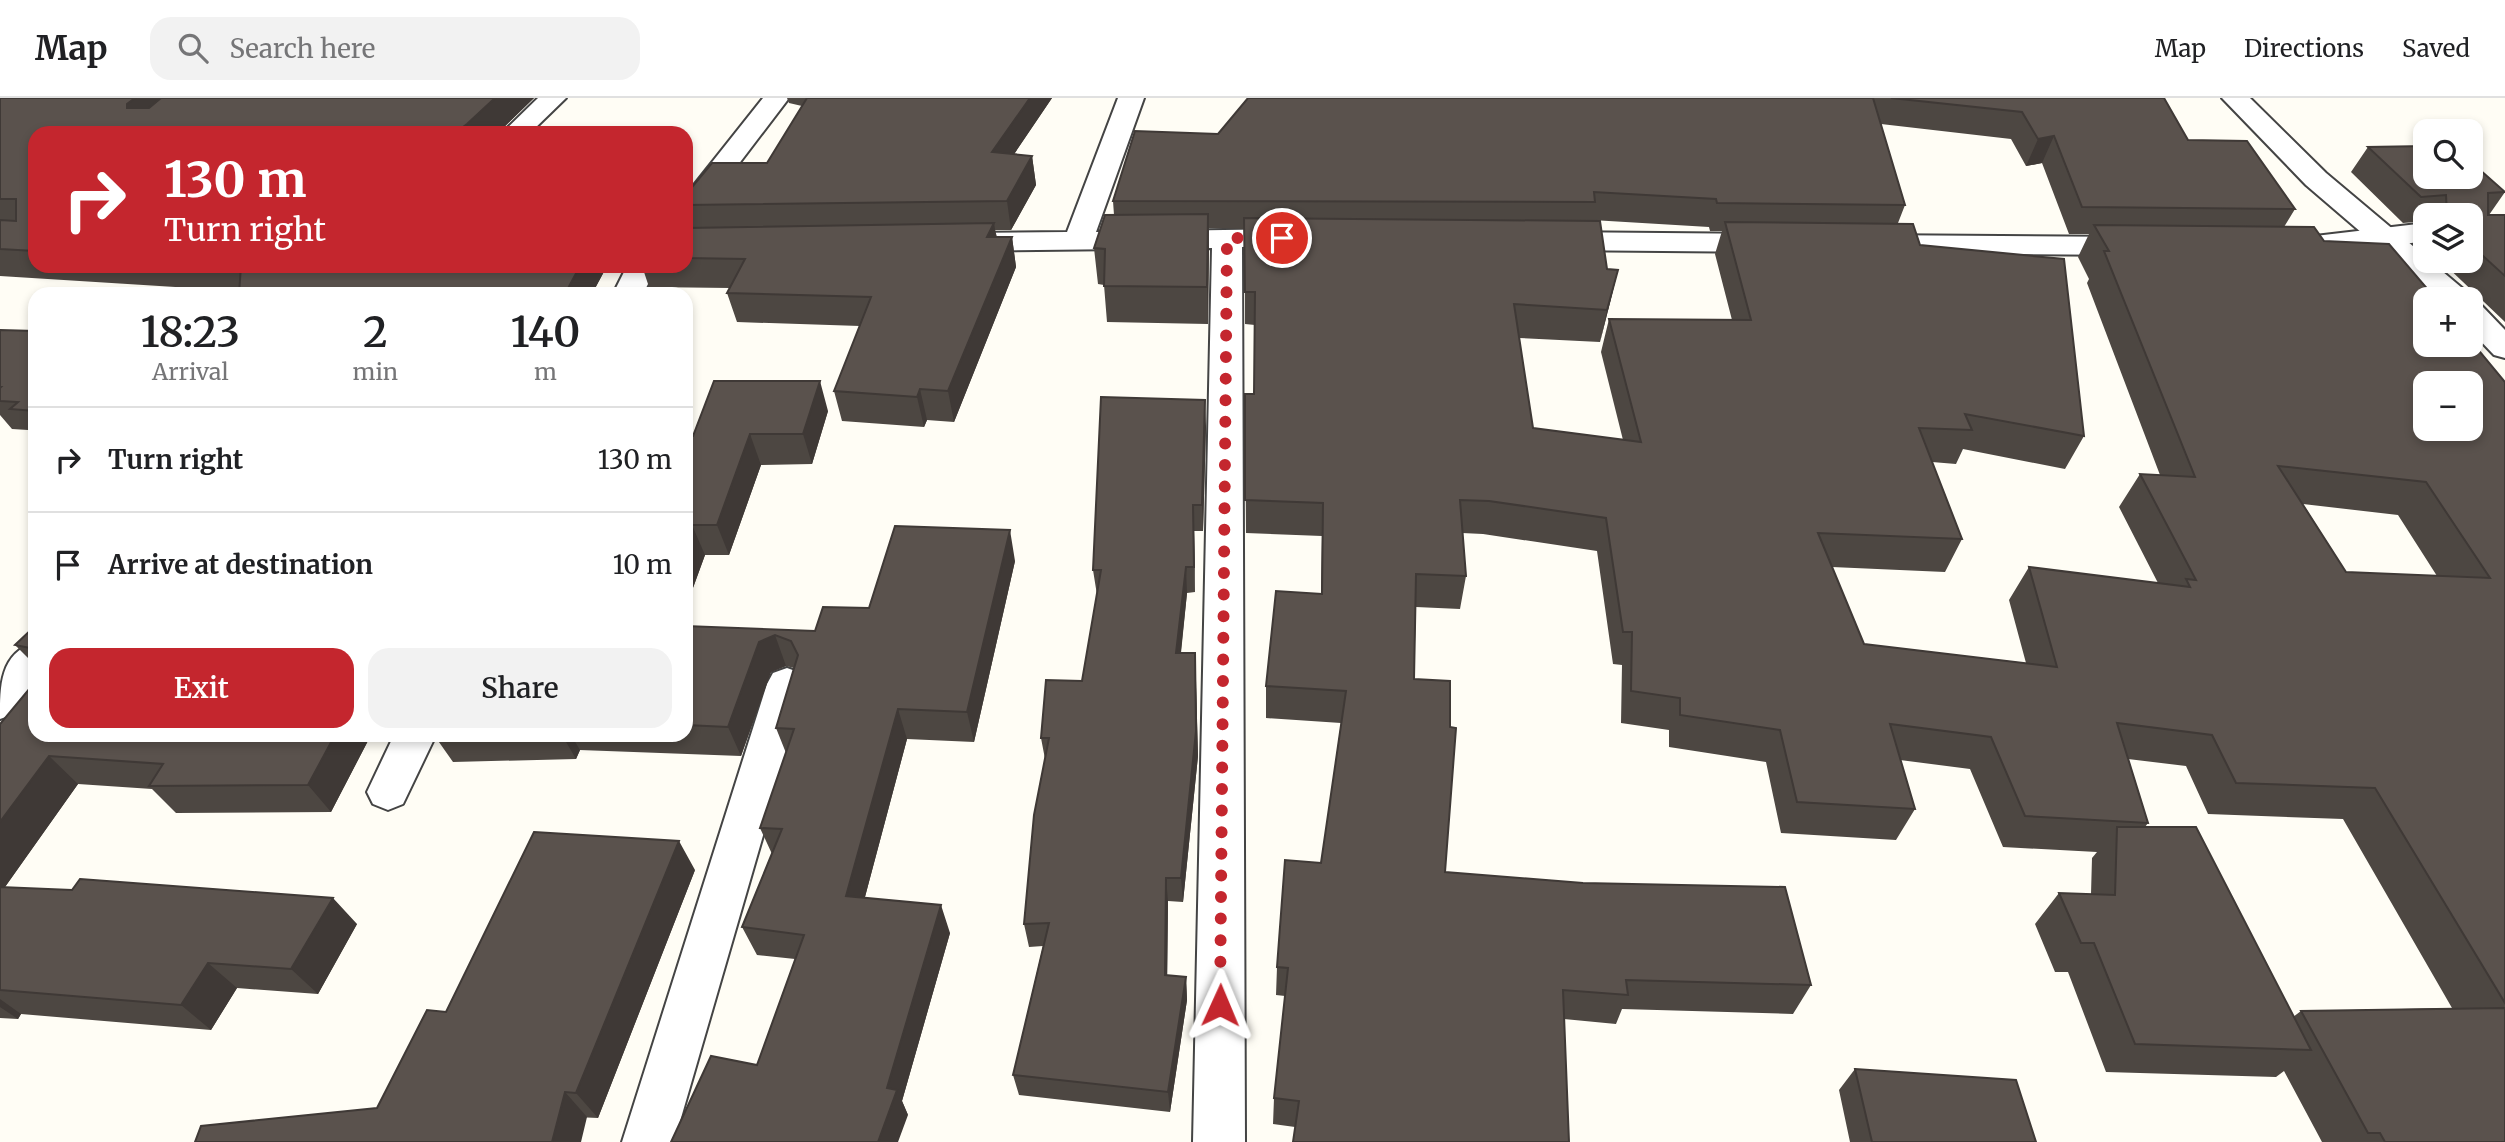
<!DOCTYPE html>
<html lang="en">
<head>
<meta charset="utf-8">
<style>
	:root { --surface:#fff; --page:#f2f2f2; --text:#202124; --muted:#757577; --line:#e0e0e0; --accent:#c4262e }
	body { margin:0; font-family:Merriweather,serif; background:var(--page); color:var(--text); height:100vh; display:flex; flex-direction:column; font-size:26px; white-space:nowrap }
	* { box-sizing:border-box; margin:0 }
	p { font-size:23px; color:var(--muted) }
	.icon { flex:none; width:38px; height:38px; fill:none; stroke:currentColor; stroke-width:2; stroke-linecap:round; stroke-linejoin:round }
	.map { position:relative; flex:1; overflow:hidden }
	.sheet { position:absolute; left:28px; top:189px; width:665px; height:455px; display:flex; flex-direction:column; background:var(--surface); border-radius:21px; box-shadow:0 4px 10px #0003 }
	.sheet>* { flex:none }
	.banner { position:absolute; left:28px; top:28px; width:665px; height:147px; border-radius:21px; box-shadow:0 4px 10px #0003; background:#c4262e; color:#fff; overflow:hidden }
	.buttons { position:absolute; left:2413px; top:21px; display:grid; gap:14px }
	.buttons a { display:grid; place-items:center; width:70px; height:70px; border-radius:14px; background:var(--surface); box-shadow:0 4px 10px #0003; font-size:35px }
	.pin { position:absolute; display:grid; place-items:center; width:60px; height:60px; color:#fff; margin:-30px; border:4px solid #fff; border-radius:50%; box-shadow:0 2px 7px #0007 }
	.me { position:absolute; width:77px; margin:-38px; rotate:1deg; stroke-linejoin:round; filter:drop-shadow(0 0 5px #0008) }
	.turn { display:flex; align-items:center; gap:24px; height:147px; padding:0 21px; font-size:32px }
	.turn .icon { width:91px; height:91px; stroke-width:2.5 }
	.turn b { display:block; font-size:49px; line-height:60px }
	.eta { display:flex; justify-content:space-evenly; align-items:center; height:119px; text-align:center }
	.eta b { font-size:42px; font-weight:600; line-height:49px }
	.primary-button { display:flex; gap:14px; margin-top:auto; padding:14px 21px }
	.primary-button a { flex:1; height:80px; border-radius:21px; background:var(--accent); color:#fff; font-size:28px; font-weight:600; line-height:80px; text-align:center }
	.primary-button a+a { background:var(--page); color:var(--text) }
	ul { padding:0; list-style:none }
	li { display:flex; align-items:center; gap:21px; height:105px; padding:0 21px; border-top:2px solid var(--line) }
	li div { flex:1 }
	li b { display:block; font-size:26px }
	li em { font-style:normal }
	header { display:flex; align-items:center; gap:42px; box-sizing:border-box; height:98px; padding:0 35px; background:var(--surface); border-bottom:2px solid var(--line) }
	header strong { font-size:33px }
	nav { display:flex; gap:38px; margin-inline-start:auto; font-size:24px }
	.search { width:490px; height:63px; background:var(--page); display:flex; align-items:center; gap:18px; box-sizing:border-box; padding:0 24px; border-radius:21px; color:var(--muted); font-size:26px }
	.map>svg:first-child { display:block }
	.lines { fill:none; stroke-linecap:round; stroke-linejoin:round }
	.minor-casing { stroke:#444; stroke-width:4 }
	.tertiary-casing { stroke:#444; stroke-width:4 }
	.minor { fill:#fff; fill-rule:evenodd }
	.tertiary { fill:#fff; fill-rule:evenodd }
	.wall { fill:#4d4742; fill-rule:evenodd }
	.shaded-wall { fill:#3f3936 }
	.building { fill:#5a524d; stroke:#3f3936; stroke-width:2; fill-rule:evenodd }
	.route { stroke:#c4262e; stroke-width:12; stroke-dasharray:0 21.6 }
</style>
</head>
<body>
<header>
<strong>Map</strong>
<div class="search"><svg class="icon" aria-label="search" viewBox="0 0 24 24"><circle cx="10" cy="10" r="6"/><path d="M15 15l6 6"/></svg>Search here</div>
<nav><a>Map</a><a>Directions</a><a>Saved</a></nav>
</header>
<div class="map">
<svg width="2505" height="1044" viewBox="0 0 2505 1044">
	<rect width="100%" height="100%" fill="#fffdf5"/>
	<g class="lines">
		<defs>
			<path id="minor" d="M538,0h28l-36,35h-28z
				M763,0h26l-93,122 -10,3v-28z
				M1118,0h26l-48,134 200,-3 10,3 5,6 -5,6 -64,3 3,895h-52l19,-894 -251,3 -10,-3 -5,-6 5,-6 10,-3 106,-1z
				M2426,125v18l-96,13 -32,2 -10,-3 -5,-6 5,-6 10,-3z
				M1553,134l219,2 10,3 5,6 -5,6 -10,3 -219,-2 -10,-3 -5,-6 5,-6z
				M1868,137l268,2 10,3 5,6 -5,6 -10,3 -268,-2 -10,-3 -5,-6 5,-6z
				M627,168h30l-14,28h-30z
				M35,544c0,33 3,65 -35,77 0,-34 0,-65 35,-77z
				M787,570l14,5 6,11 -133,458h-52l145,-458 6,-11z
				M394,637h42l-33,69 -15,6 -15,-6 -6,-12z"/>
			<path id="tertiary" d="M2222,0h28l76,75 100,84v4h4l38,32 4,6 -1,2 -32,-2 -133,-114z
				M2471,206l11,2 23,24v28l-11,-3 -23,-24z"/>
		</defs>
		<!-- minor casing -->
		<use href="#minor" class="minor-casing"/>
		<!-- tertiary casing -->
		<use href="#tertiary" class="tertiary-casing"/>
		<!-- minor -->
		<use href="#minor" class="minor"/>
		<!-- tertiary -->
		<use href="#tertiary" class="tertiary"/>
	</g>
	<!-- wall -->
	<path class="wall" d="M0,0h534l-36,35h-463v133h572l-15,28 -353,-3 -239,-15z
		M787,0h265l-38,56 18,2 4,29 -25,45h-16l2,7h15l4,30 -62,155 -27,-2 -3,7 -82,-6 -8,-30 26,-65 -123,-4 -10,-29 3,-5 -81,-1 -7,-21h44v-73l81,-30 35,-57 -13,-3z
		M1248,0h916l24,42 107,69 -11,18 40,14 181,141v760h-183l-38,-71 -8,6 -170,-5 -38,-100h-13l-20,-48 24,-31 32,1 1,-36 5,-6 -94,-5 -33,-78 -70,-9 15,49 -19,31 -115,-7 -15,-71 -97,-15v-17l-48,-7 1,-58 -9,-1 -16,-113 -114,-17 -21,-1 4,43 -6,33 -44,-2 -2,72 31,193 366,113 -18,29 -171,-5 -6,15 -52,-5 -269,108 -22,-3 1,-26 11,-102 -9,-1 1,-28 44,-104 20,-140 -75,-5v-32l55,-93 1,-57 -76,-3 -1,-139h9l1,-69 -10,-1v-95l-36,-1 -1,96 -101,-2 -3,-37 -6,-1 -4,-36 20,-33 -1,-14 105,-67zM1881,26l130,15 15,27 16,-3 27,71h20l-11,23 11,22 -2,4 73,192 -20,-1 -21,33 39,76 -129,-16 -20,33 17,63 -162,-19 -32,-77 113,5 17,-33 -30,-77 24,2 7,-15 102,20 19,-33 -164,-191 -22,-22 7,-18zM1592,122l117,7 1,4h12l-7,23 17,66 -123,-1 -8,33 22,88 -90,-12 -14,-90 81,4 18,-72 -11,-1zM2303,406l95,11 39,61 -91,-4zM2128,661l58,7 22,48 135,5 109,189 -151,3 -8,6 -148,-190 3,-4z
		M2368,49l137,45 -16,23h16v107l-64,-61h30v-46h-45v6l-23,2 -52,-51z
		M0,232l35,1v107l-7,-8 -16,-1 -12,-14z
		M828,313l-16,53 -51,1 -32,90h-24l-19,52v-171h7z
		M1206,328l-3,105h-9l1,61 -8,1 -6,60 15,26 2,77 -15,146 -15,-1 -1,74 19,2 1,23 -17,112 -151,-17 -6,-20 30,-129 -14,1 -5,-23 21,-165 -4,-21 41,-57 15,-86 -4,-25z
		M1015,463l-41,181 -67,-3 -42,158 85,36 -48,168 6,14 -151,-50 38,-106 -38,-4 -15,-28 30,-73 -12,-26 26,-75 -10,-25 18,-60 -8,-2 -15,6 -30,84 -161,-6 -4,9 -123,3 -19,-27h252v-109l129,5 54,-23z
		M35,528v39l-20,-20z
		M0,626l371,11 -40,77 -155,1 -24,-24 -74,-5 -73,103 352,37 -39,70 -81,-6 -26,42 -190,-16 -3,5 -18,-1z
		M695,772l-97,248 -221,-10 69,-96z
		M1855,971l181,73h-186l-11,-52z"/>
	<!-- shaded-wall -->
	<path class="shaded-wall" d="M135,0h50l-41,33 -17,-23v-4z
		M495,0h39l-36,35h-43z
		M1030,0h22l-56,83 -4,-29z
		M2054,38l-12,27 -16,3 12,-27z
		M1032,58l4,29 -25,45 -4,-29z
		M1208,116l1,36 -1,74 -1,-37z
		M994,125l5,30 -12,-16z
		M1012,139l4,30 -62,155 -6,-31z
		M276,168h37l-20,26z
		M580,168h27l-15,28h-27z
		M1618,172l-8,33 -10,39 7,-32z
		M820,283l8,30 -16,53 -9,-30z
		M920,291l7,31 -3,7 -7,-30z
		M1205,302l1,26 -3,105 -1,-26z
		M750,336l11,31 -32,90 -12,-30z
		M1193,407l1,26 1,61 -1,-25z
		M692,427l13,30 -19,52v-66z
		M1010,432l5,31 -41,181 -7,-30z
		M1186,469l1,26 -9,85 -2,-25z
		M775,537l11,31 -15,6 -30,84 -13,-29 31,-85z
		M1195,555l3,103 -15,146 -2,-24z
		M898,611l9,30 -49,184 -12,-27z
		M335,637h36l-40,77 -23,-27z
		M562,637h9l9,15 -4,9z
		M49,658l29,28 -78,110v-72z
		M679,743l16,29 -97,248 -22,-25z
		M1166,780l2,23 -1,97 -2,-23z
		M333,800l24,26 -39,70 -27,-25z
		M941,807l9,28 -48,168 6,14 -10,27h-20l9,-54z
		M208,865l29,25 -26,42 -30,-25z
		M1186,879l1,23 -17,112 -2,-20z
		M0,901l21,15 -3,5 -18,-12z
		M565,994l22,25 -6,25h-29z"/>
	<!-- building -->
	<path class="building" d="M0,0h135l-8,6v4h22l12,-10h334l-28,26 -12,9h-420v118l-35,-2v-29l16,1v-22h-16z
		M807,0h223l-38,54 40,4 -25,45 -321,4v-12l2,-1 24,-29h55z
		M1248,0h625l32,107 -188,-2 -1,-4 -122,-7 1,10 -482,-1 22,-70 83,3z
		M1891,0h273l24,42 59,1 48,68 -213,-2 -28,-71 -16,3 -16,-27z
		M2426,48v31h45v-15l34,30 -17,1v22h17v61l-34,-31v-30h-24l-1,-20 -25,2 -53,-50z
		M1208,116l-1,73 -103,-1 1,-37 -11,-1 11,-33z
		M1244,120l356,3 7,48 11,1 -11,40 -93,-6 19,124 108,14 -32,-123 142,1 -26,-98 188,2 7,21 144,14 20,177 -119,-22 7,16 -53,-2 43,111 -144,-6 46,111 193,23 -28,-100 161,20 -4,-8 10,1 -56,-106 55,3 -91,-226h5l-15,-26 220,2 10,14 65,3 47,55h-10v46h45v-4l34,41v621l-130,-215 -139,-5 -24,-48 -95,-12 31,100 -123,-7 -34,-79 -101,-13 25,85 -118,-7 -17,-72 -100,-15v-17l-49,-7 1,-59h-9l-17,-114 -117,-17 -29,-1 6,76 -50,-2 -2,105 36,2v46l6,1 -11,144 138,11 202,4 26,98 -185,-5 2,15 -65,-5 6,152h-276l6,-41 -25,-3 14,-130 -11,-1 8,-107 36,3 25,-172 -80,-5 10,-95 46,3 1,-91 -78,-3v-106h9l1,-102h-10zM2426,285h45v46h-45zM2278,368l148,16 64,96 -144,-6z
		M994,125l-7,14h25l-64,154 -28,-2 -3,8 -83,-6 37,-94 -144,-4 18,-34 -59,-1v-30z
		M241,168h35v2l36,-1 1,-1h267l-15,28h-326z
		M0,232l35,1v80l-25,-2 8,-7 -18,-1v-13l1,-1h-1z
		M714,283h106l-17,53h-53l-33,91h-25l-6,16v-105h7z
		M1101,299l104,3 -3,105h-9l1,62h-8l-10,86h19l1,78 -15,147h-15l-1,97 21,2 -18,115 -155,-17 36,-152 -25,1 10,-109 15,-77h-8l5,-58 36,1 19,-111h-8z
		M895,428l115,4 -43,182 -69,-3 -52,187 95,9 -54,183 10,2 -19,52h-207l40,-86 46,9 47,-130 -62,-8 40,-98 -22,-1 34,-99 -18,-1 22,-73 -7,-14 -16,-6 -16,7 -31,85 -42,-2v-99l129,5 8,-24 46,1z
		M35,528v23l-20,-4z
		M35,584v53h300l-27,50 -159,1 14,-22 -114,-8 -49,66v-98z
		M2117,729h79l115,223 -176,-6 -41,-101h-13l-22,-50 56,2z
		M534,734l145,9 -103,252 -11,-1 -13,50h-357l6,-16 176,-18 50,-98 19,2z
		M80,781l253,19 -42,71 -83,-6 -27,42 -181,-15v-103l72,3z
		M2505,910v134h-120l-5,-9h-12l-67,-122z
		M1855,971l161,11 20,62h-164z"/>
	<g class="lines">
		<!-- route -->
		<path class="route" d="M1220,907l7,-767h55"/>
	</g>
</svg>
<div class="buttons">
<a><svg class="icon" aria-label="search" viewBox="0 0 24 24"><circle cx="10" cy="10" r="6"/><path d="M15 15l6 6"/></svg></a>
<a><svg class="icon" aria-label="layers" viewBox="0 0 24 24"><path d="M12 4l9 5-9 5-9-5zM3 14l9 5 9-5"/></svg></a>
<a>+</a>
<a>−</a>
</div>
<div class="pin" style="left:1282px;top:140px;background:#d93025"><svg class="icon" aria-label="arrive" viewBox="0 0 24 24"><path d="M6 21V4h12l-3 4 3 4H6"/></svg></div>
<svg class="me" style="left:1220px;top:907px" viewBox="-20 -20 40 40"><path d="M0-17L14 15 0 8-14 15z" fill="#c4262e" stroke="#fff" stroke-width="4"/></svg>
<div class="banner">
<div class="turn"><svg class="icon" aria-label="right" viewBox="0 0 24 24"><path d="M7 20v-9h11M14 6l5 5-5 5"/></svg><div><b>130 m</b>Turn right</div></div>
</div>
<section class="sheet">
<div class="eta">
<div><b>18:23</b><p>Arrival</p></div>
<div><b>2</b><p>min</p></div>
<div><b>140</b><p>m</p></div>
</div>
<ul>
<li><svg class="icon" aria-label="right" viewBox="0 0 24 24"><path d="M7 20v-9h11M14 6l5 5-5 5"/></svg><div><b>Turn right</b></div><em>130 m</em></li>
<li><svg class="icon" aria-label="arrive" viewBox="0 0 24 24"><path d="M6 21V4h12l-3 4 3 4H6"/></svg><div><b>Arrive at destination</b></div><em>10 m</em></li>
</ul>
<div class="primary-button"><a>Exit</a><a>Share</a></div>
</section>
</div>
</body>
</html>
